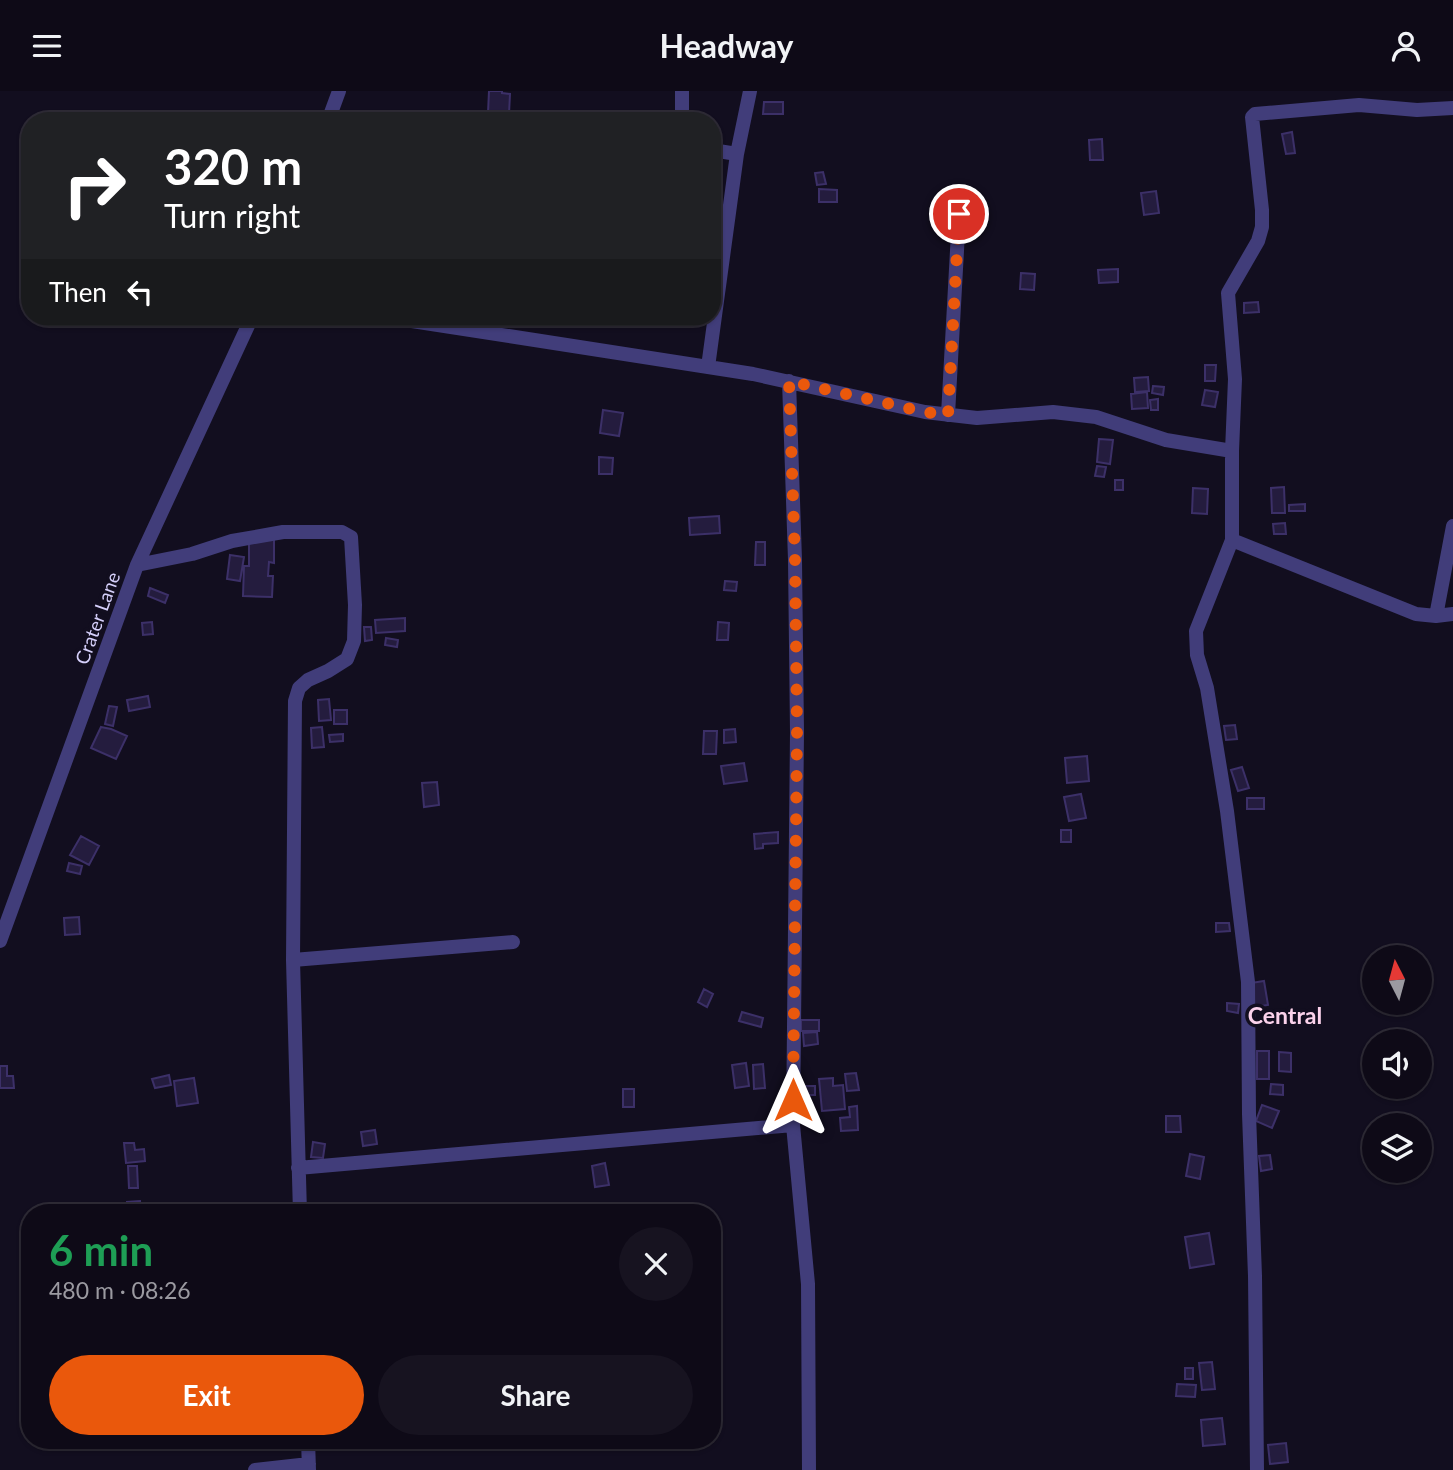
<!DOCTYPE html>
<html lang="en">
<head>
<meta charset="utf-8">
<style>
	:root { --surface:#0e0a17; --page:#171320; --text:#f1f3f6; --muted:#9b9aa1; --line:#2e2b36; --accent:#ea580c }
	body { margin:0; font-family:Lato,sans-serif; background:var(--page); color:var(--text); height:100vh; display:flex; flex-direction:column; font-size:26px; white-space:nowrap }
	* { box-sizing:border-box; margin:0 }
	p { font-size:23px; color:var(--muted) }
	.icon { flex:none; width:38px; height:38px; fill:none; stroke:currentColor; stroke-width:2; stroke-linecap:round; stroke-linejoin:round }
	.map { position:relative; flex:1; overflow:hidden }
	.details { position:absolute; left:21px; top:1113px; width:700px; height:245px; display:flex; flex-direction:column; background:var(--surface); border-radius:28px; box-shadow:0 2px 5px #0004,0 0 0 2px var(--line) }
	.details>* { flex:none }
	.hud { position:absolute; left:21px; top:21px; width:700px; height:214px; border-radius:28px; box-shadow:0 2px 5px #0004,0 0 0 2px var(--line); background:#202124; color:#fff; overflow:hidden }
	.needle { width:46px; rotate:354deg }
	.buttons { position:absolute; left:1362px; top:854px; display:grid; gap:14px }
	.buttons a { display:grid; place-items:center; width:70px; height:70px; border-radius:50%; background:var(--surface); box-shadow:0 2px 5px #0004,0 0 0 2px var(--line); font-size:35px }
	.pin { position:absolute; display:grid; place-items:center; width:60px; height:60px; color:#fff; margin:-30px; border:4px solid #fff; border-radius:50%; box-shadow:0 2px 7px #0007 }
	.me { position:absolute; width:77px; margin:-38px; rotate:0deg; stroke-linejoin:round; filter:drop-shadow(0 0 5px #0008) }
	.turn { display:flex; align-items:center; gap:24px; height:147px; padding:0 28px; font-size:32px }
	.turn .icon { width:91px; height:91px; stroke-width:2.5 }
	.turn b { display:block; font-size:49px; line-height:60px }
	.then { display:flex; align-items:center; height:66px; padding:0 28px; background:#0003; gap:14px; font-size:26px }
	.round { display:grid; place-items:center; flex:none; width:74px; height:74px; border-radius:37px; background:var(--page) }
	.head { display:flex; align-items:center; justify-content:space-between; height:119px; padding:0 28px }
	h1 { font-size:42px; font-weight:700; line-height:52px; color:#1e9e55 }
	.action { display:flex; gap:14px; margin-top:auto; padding:14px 28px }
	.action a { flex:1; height:80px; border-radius:42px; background:var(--accent); color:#fff; font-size:28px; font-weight:700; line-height:80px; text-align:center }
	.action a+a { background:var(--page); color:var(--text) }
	header { display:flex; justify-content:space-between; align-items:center; height:91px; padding:0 28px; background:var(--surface); font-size:32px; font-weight:700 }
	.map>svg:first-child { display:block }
	.building { fill:#241c3e; stroke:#3c3068; stroke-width:2 }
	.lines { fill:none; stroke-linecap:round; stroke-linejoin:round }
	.minor { stroke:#413d7a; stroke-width:14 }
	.route { stroke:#ea580c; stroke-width:12; stroke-dasharray:0 21.6 }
	.labels { text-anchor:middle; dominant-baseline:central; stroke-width:7; stroke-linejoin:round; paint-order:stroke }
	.street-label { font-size:19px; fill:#d6d0fb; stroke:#120e1f }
	.quarter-label { font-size:23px; font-weight:bold; fill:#fbd2eb; stroke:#120e1f }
</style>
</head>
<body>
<header><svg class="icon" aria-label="menu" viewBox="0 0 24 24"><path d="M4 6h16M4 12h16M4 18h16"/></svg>Headway<svg class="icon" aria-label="person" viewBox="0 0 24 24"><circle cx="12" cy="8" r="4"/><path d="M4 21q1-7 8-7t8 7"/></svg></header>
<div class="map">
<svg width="1453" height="1379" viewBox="0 0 1453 1379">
	<rect width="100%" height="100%" fill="#120e1f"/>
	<!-- building -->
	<path class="building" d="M489,0h13v2l8,1 -1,20 -21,-1z
		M764,11h19v12h-20z
		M1292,41l3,21 -9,1 -4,-20z
		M1102,48l1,21h-13l-1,-20z
		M823,81l3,12 -9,1 -2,-12z
		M819,98l18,1v12h-18z
		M1156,100l3,22 -15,2 -3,-22z
		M1118,178v13l-19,1 -1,-13z
		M1021,182l14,1 -1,16 -14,-1z
		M1258,211l1,10 -15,1v-10z
		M1205,274h11l-1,16h-10z
		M1148,286l1,14 -14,1 -1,-14z
		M1153,295l11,1 -1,8 -11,-2z
		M1205,299l13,2 -3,15 -13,-2z
		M1147,301l1,16 -16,1 -1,-15z
		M1158,308v11h-7l-1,-10z
		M603,319l20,3 -4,23 -19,-3z
		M1099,348l14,1 -3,24 -13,-2z
		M599,366l14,1 -1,16h-13z
		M1097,375l9,1 -2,10 -9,-1z
		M1115,389h8v10h-8z
		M1284,396l1,26h-13l-1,-25z
		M1193,397l15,1 -1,25 -15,-1z
		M1305,413v7h-16v-6z
		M719,425l1,17 -30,2 -1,-17z
		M1285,432l1,11h-12l-1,-10z
		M249,448l25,1v23l-5,-1 -1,14h5l-1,21 -29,-1 1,-30h5z
		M756,451h9v23h-10z
		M230,464l14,2 -4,24 -13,-2z
		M725,490l12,1 -1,9 -12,-1z
		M150,497l18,7 -3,8 -17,-7z
		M405,527v13l-29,2 -1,-13z
		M152,531l1,12 -10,1 -1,-12z
		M718,531l11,1 -1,17h-11z
		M364,536h7l1,13 -7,1z
		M386,547l12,2 -1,7 -12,-2z
		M148,605l2,11 -21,4 -2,-11z
		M329,608l2,21 -12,1 -1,-21z
		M109,615l8,1 -4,19 -8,-2z
		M334,619h13v14h-13z
		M1235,634l2,14 -11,1 -2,-14z
		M101,636l10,2 16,7 -11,23 -25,-11z
		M322,636l2,20 -12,1 -1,-20z
		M735,638l1,13 -12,1v-13z
		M704,640h13l-1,23h-13z
		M343,643v7l-13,1 -1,-7z
		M1087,665l2,25 -22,2 -2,-25z
		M744,672l3,18 -23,3 -3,-18z
		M1242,676l7,21 -11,3 -7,-21z
		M437,691l2,23 -15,2 -2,-24z
		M1081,703l5,24 -17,3 -5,-24z
		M1247,707h17v11h-17z
		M1061,739h10v12h-10z
		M778,741v11l-15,1v4l-8,1 -1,-15z
		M81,745l18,10 -10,19 -19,-10z
		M69,772l13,3 -2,8 -13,-3z
		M79,826l1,17 -15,1 -1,-17z
		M1216,832h13l1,8 -14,1z
		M1264,890l4,24 -14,2 -3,-24z
		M704,898l9,5 -6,13 -9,-5z
		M1227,912l12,1 -1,9 -11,-2z
		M742,921l21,6 -2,9 -22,-6z
		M801,929h18v11h-18z
		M817,941l1,12 -14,2 -1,-13z
		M1257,960h12v28h-12z
		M1279,961l12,1v19l-12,-1z
		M746,972l3,23 -14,2 -3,-23z
		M763,973l2,24 -11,1 -1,-24z
		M0,975h7v10h6l1,12h-14z
		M856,982l3,17 -12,1 -2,-17z
		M169,984l2,10 -16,3 -3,-9z
		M194,987l4,25 -21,3 -3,-25z
		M833,987v8l10,-1 2,24 -23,2 -3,-32z
		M1271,993l12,1v10l-13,-1z
		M803,995h12v9h-12z
		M623,998h11v18h-11z
		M1262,1014l17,6 -7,17 -16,-7z
		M857,1015l1,24 -17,1 -1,-13 10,-1 -1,-10z
		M1166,1025h14l1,16h-15z
		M375,1039l2,14 -14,2 -2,-14z
		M313,1051l12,2 -2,14 -12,-1z
		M124,1052h10l1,7 9,-1 1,12 -19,2z
		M1190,1063l14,3 -4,22 -14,-3z
		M1270,1064l2,14 -11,2 -2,-15z
		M605,1072l4,22 -14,2 -3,-21z
		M128,1075h9l1,22h-9z
		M140,1110l1,12h-13l-1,-11z
		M1209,1142l5,31 -24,4 -5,-31z
		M1212,1271l3,27 -13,1 -3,-27z
		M1185,1277h8v11h-8z
		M1177,1293l19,1 -1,12 -19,-1z
		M1222,1327l3,26 -22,2 -2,-26z
		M1286,1352l2,19 -18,2 -2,-19z"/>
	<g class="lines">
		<!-- minor -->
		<path class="minor" d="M682,0v30
			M328,30l11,-30
			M712,59l25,4
			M386,226l367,57 172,38 52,6 76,-6 43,5 70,23 66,11
			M708,276l29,-213 13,-63
			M789,290l6,179 2,172 -4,393 15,159 1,186
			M948,324l11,-201
			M1232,449l184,74 20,2 17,-2
			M137,474l55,-11 40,-13 51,-9h59l9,5 4,68 -1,36 -7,18 -19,12 -20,9 -9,8 -4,13 -2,259 7,253
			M1436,525l17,-90
			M0,850l137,-376 115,-248
			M293,869l220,-18
			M298,1077l495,-43
			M308,1349l1,30
			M255,1379l54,-6
			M1257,1379l-2,-194 -6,-162 -1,-132 -21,-171 -20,-123 -10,-33 -1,-24 36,-91v-89l3,-72 -7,-86 30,-52 4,-14v-17l-10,-93 3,-3 104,-9 58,5 36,-2"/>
	</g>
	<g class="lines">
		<!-- route -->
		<path class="route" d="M793,1009l4,-368 -2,-172 -6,-179 136,31 23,3 11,-201"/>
	</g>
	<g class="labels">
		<!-- street labels -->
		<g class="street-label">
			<text transform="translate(97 527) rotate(-70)">Crater Lane</text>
		</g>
		<!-- quarter labels -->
		<g class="quarter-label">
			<text x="1285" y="924">Central</text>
		</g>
	</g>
</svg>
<div class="buttons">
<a><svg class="needle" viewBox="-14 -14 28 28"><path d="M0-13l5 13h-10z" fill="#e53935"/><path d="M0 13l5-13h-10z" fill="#9b9aa1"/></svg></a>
<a><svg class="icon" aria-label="sound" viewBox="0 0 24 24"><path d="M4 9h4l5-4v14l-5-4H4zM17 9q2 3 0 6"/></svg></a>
<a><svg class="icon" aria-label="layers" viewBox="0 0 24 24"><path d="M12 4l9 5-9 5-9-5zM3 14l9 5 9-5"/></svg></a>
</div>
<div class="pin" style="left:959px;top:123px;background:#d93025"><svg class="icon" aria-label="arrive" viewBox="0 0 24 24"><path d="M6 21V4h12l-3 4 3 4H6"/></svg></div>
<svg class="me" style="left:793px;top:1009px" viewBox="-20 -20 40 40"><path d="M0-17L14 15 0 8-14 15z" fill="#ea580c" stroke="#fff" stroke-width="4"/></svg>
<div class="hud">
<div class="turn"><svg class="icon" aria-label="right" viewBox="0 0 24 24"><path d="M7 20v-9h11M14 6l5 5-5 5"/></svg><div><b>320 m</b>Turn right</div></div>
<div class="then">Then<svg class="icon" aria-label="left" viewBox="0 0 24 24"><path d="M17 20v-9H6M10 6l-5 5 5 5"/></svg></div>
</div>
<section class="details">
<div class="head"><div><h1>6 min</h1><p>480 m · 08:26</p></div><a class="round"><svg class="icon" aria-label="close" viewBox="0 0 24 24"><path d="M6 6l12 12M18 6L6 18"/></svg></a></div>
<div class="action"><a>Exit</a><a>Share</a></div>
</section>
</div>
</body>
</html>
